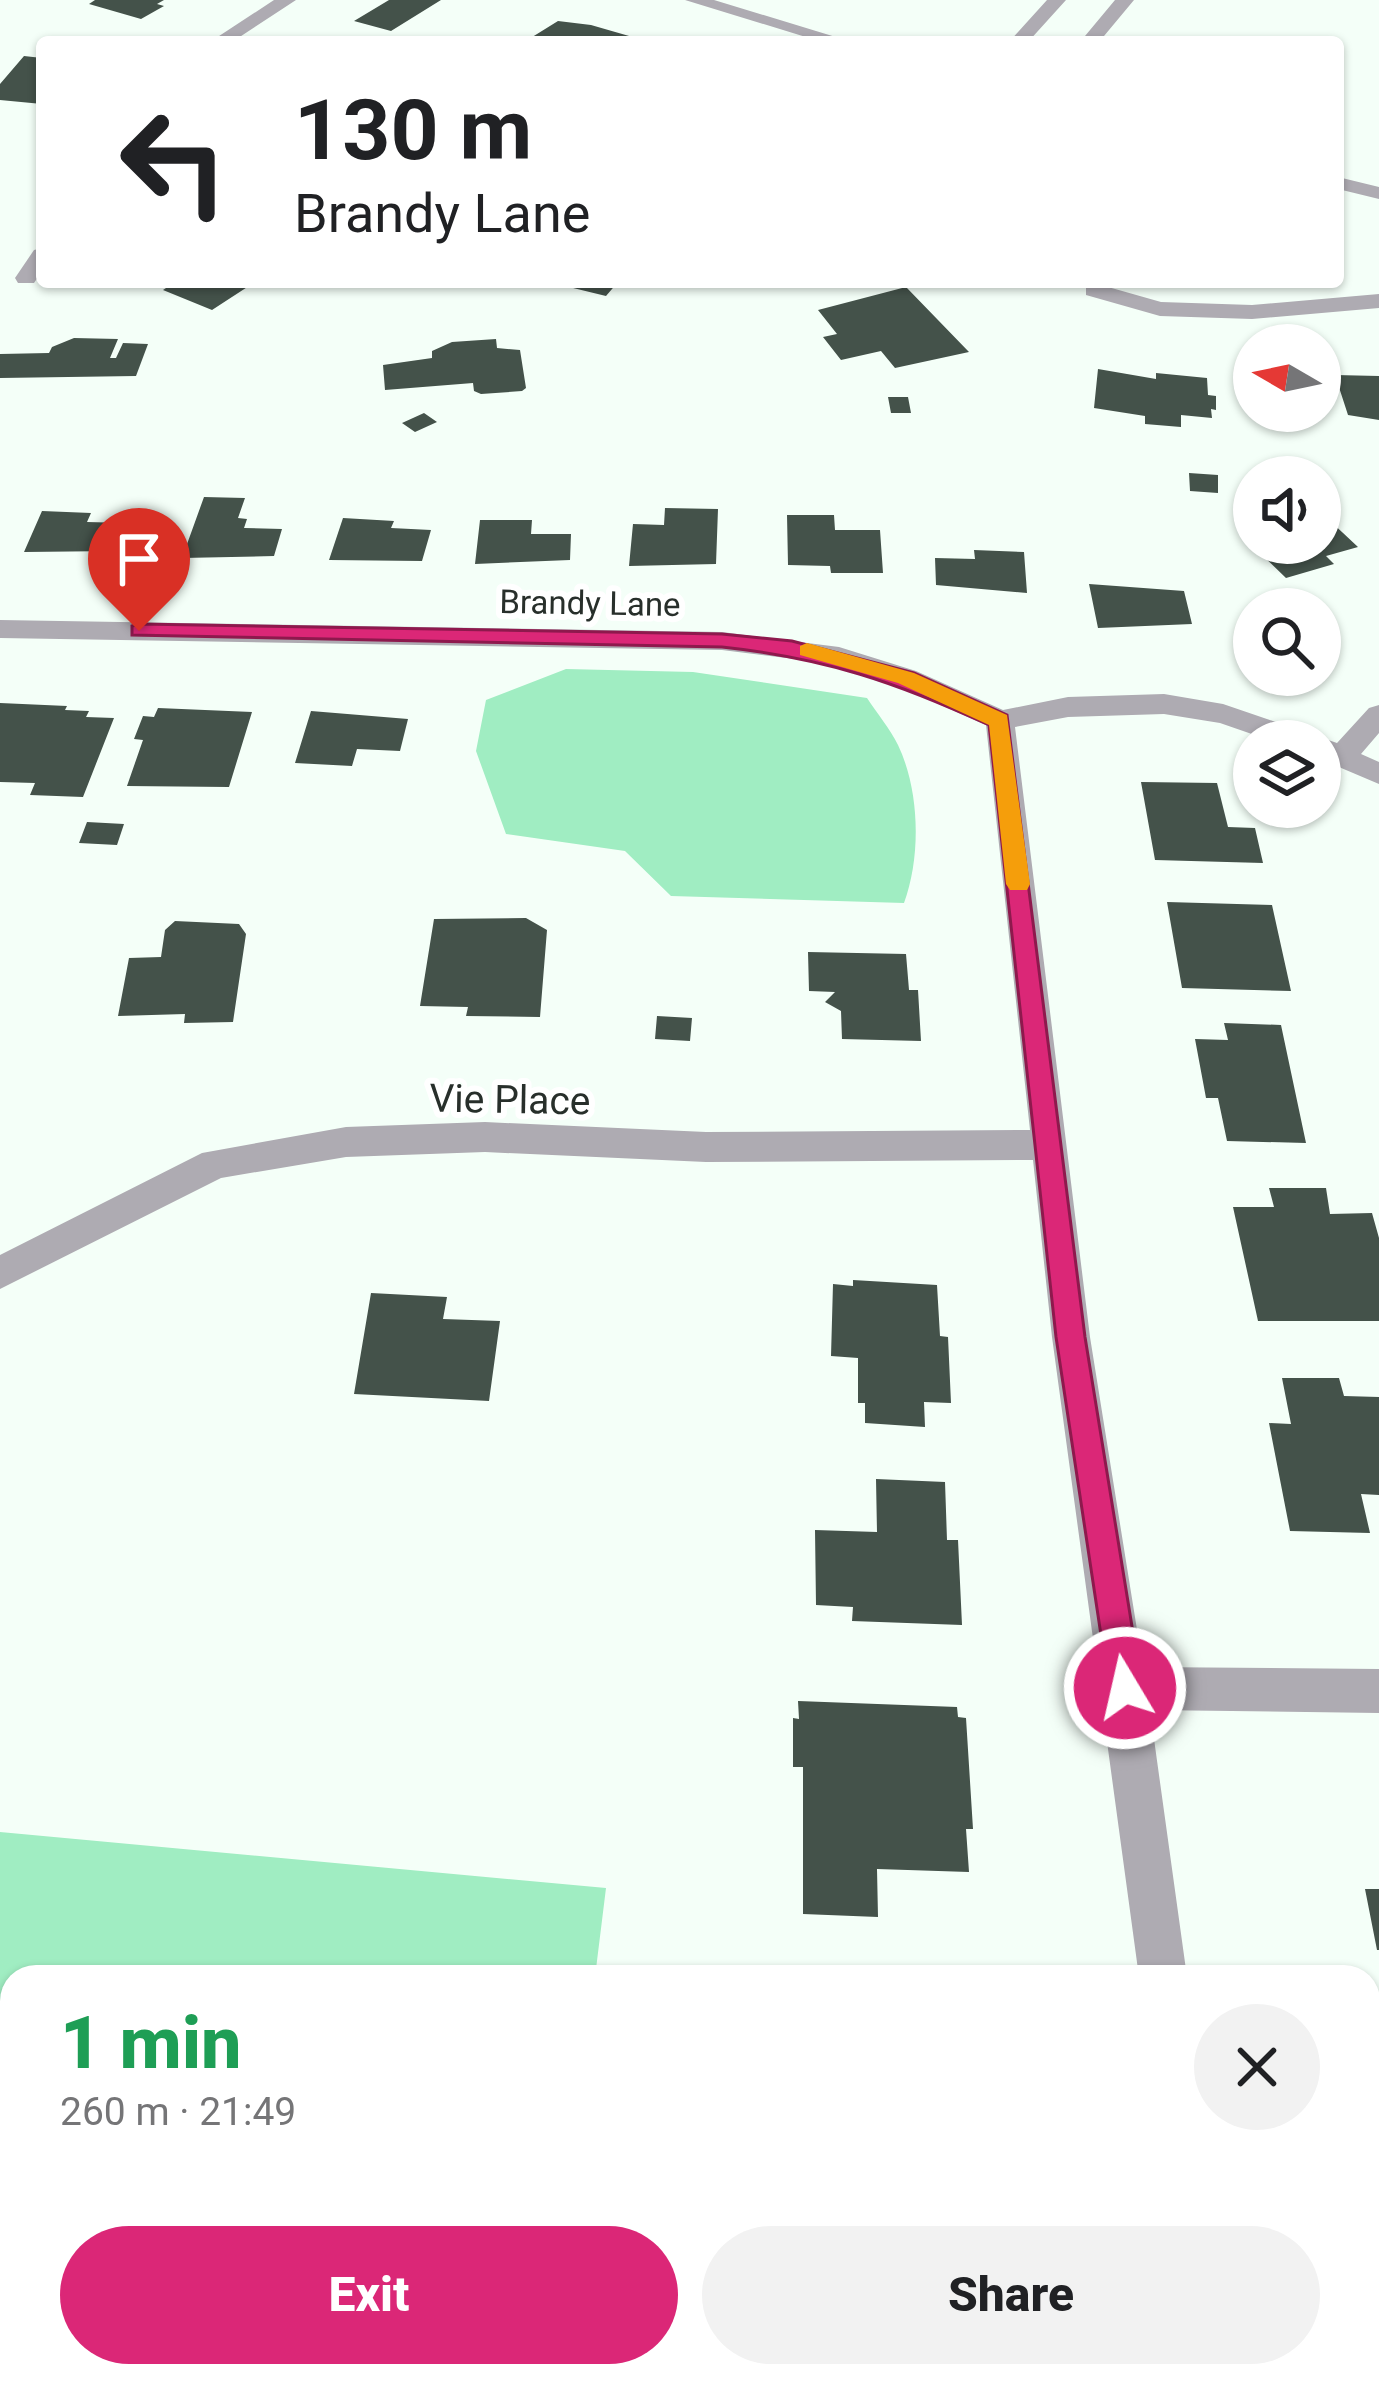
<!DOCTYPE html>
<html lang="en">
<head>
<meta charset="utf-8">
<style>
	:root { --surface:#fff; --page:#f2f2f2; --text:#202124; --muted:#757577; --accent:#db2777 }
	body { margin:0; font-family:Roboto,sans-serif; background:var(--page); color:var(--text); height:100vh; display:flex; flex-direction:column; font-size:45px; white-space:nowrap }
	* { box-sizing:border-box; margin:0 }
	p { font-size:39px; color:var(--muted) }
	.icon { flex:none; width:66px; height:66px; fill:none; stroke:currentColor; stroke-width:2; stroke-linecap:round; stroke-linejoin:round }
	.map { position:relative; flex:1; overflow:hidden }
	.details { position:absolute; left:0px; top:1965px; width:1380px; height:423px; display:flex; flex-direction:column; background:var(--surface); border-radius:36px 36px 0 0; box-shadow:0 3px 9px #0004 }
	.details>* { flex:none }
	.hud { position:absolute; left:36px; top:36px; width:1308px; height:252px; border-radius:12px; box-shadow:0 3px 9px #0004; background:#fff; color:var(--text); overflow:hidden }
	.needle { width:78px; rotate:279deg }
	.controls { position:absolute; left:1233px; top:324px; display:grid; gap:24px }
	.controls a { display:grid; place-items:center; width:108px; height:108px; border-radius:50%; background:var(--surface); box-shadow:0 3px 9px #0004; font-size:60px }
	.pin { position:absolute; display:grid; place-items:center; width:102px; height:102px; color:#fff; margin:-123px -51px; border-radius:50% 50% 50% 0; rotate:-45deg; box-shadow:0 0 12px #0007 }
	.pin .icon { rotate:45deg }
	.me { position:absolute; width:132px; margin:-66px; rotate:351deg; stroke-linejoin:round; filter:drop-shadow(0 0 9px #0008) }
	.turn { display:flex; align-items:center; gap:42px; height:252px; padding:0 60px; font-size:54px }
	.turn .icon { width:156px; height:156px; stroke-width:2.5 }
	.turn b { display:block; font-size:84px; line-height:102px }
	.round { display:grid; place-items:center; flex:none; width:126px; height:126px; border-radius:63px; background:var(--page) }
	.overview { display:flex; align-items:center; justify-content:space-between; height:204px; padding:0 60px }
	h1 { font-size:72px; font-weight:800; line-height:90px; color:#1e9e55 }
	.action { display:flex; gap:24px; margin-top:auto; padding:24px 60px }
	.action a { flex:1; height:138px; border-radius:72px; background:var(--accent); color:#fff; font-size:48px; font-weight:800; line-height:138px; text-align:center }
	.action a+a { background:var(--page); color:var(--text) }
	.map>svg:first-child { display:block }
	.green { fill:#a0edc2 }
	.building { fill:#44524a }
	.lines { fill:none; stroke-linecap:round; stroke-linejoin:round }
	.minor { fill:#aeabb2; fill-rule:evenodd }
	.route { fill:#db2777; stroke:#8e194d; stroke-width:3 }
	.slow { fill:#f59e0b }
	.labels { text-anchor:middle; dominant-baseline:central; stroke-width:12; stroke-linejoin:round; paint-order:stroke }
	.far-street-label { font-size:33px; fill:#282f2b; stroke:#fff }
	.street-label { font-size:39px; fill:#282f2b; stroke:#fff }
</style>
</head>
<body>
<div class="map">
<svg width="1379" height="2386" viewBox="0 0 1379 2386">
	<rect width="100%" height="100%" fill="#f4fff8"/>
	<!-- green -->
	<path class="green" d="M566,669l127,3 174,26c10,15 23,31 31,47 22,46 23,112 6,158l-233,-7 -46,-45 -119,-17 -30,-83 10,-51z
		M0,1832l606,56 -11,89h-583v399h571v10h-583z"/>
	<!-- building -->
	<path class="building" d="M95,0h69l-7,4 7,2 -23,13 -52,-15z
		M389,0h52l-50,31 -37,-10z
		M558,21l33,4 45,13 -5,4 -102,-3z
		M24,56l18,2v46l-42,-4v-16z
		M175,282h80l-43,28 -49,-20z
		M574,282h44l-12,14 -37,-9z
		M906,287l63,65 -74,16 -14,-17 -40,9 -18,-23 14,-3 -19,-24z
		M74,338l44,1 -8,19h6l7,-15 25,1 -12,32 -136,2v-24l49,-1 3,-6z
		M496,339l1,9 23,2 6,38 -4,3 -41,3 -7,-3 -1,-8 -88,7 -2,-25 49,-7v-7l20,-9z
		M1098,369l58,10v-6l51,5 1,17 8,1v14l-5,-1 1,9 -31,-3v12l-36,-3v-8l-51,-8z
		M1335,375l44,1v44l-31,-5z
		M888,397h20l3,16h-20z
		M424,413l13,9 -22,10 -13,-9z
		M1189,473l29,2v18l-28,-2z
		M204,497l41,1 -7,20 9,1 -3,9 38,1 -8,27 -92,2z
		M665,508l53,1 -2,55 -87,2 4,-42 31,1z
		M42,511l49,2 -4,9 40,1 -11,28 -92,1z
		M787,515h47l1,15h45l3,43h-52l-1,-7 -42,-1z
		M343,518l51,3 -3,7 40,2 -9,31 -93,-1z
		M1327,518l31,29 -32,9 8,8 -48,14 -33,-32 67,-3v-23z
		M480,520h52l-1,14h40l-1,26 -95,4z
		M974,550l50,2 3,41 -91,-8 -1,-27 40,1z
		M1089,584l95,7 8,33 -94,4z
		M0,703l67,3 -2,4 24,1 -3,6 28,1 -31,79 -53,-2 5,-12 -35,-1z
		M158,708l94,4 -23,75 -102,-1 16,-46 -9,-1 9,-23 11,1z
		M311,711l97,8 -8,32 -43,-2 -5,17 -57,-3z
		M1141,782l76,1 11,44 27,1 8,35 -108,-3z
		M87,822l37,2 -7,21 -38,-2z
		M1167,902l105,3 19,86 -109,-3z
		M526,918l21,12 -7,87 -74,-1 2,-9 -48,-1 14,-87z
		M175,921l64,3 7,10 -13,88 -49,1 1,-9 -67,2 11,-58 32,-1 4,-27z
		M808,952l98,2 3,36h9l3,51 -79,-2 -1,-28 -16,-9 10,-10 -26,-1z
		M657,1016l35,2 -2,23 -35,-2z
		M1224,1023l57,2 25,118 -79,-2 -9,-43h-12l-11,-59 33,1z
		M1269,1188h57l4,26 42,-1 7,25v83h-121l-25,-114h41z
		M853,1280l84,5 3,51 8,1 3,66 -27,-1 1,25 -60,-4v-20h-7v-45l-27,-2 2,-72 20,2z
		M371,1293l76,4 -4,22 57,2 -11,80 -135,-7z
		M1282,1378h57l5,18 35,1v98l-18,-1 9,39 -80,-2 -21,-108 22,1z
		M876,1479l69,3 2,58h11l4,85 -110,-4 1,-14 -37,-2 -1,-75 62,2z
		M798,1701l159,6 1,10 8,1 7,111h-7l3,43 -92,-3 1,48 -75,-3v-147h-10v-49l6,1z
		M1365,1889h14v61h-2z
		M868,2376h152v10h-152z"/>
	<g class="lines">
		<!-- minor -->
		<path class="minor" d="M274,0h22l-64,42h-22z
			M685,0h29l138,42h-30z
			M1047,0h19l-38,42h-19z
			M1115,0h19l-35,42h-19z
			M1338,177l41,10v12l-41,-10z
			M42,248v23l-8,12h-16l-3,-5 19,-28z
			M1094,283l67,19 91,3 127,-11v14l-127,11 -92,-3 -74,-21v-10z
			M0,620l722,12 117,15 77,24 87,39 65,-13 96,-3 59,10 114,39 32,-35 10,-3v28l-18,21 18,8v22l-59,-25v-18h-48l-52,-18 -56,-9 -96,3 -53,10 75,610 53,330 236,2v44l-229,-3 37,267h-48l-87,-640 -19,-177 -327,2 -221,-10 -139,5 -125,21 -221,111v-34l202,-102 144,-26 139,-5 221,10 324,-2 -44,-405 -90,-40 -69,-22 -105,-13 -722,-12z
			M1188,2376h54l2,10h-54z"/>
	</g>
	<!-- route -->
	<path class="route" d="M139,624l583,10 70,7 122,32 93,42 78,622 57,351 -5,11 -12,5 -11,-5 -5,-11 -53,-351 -67,-612c-93,-43 -164,-67 -267,-78l-590,-12v-9z"/>
	<!-- slow -->
	<path class="slow" d="M807,643l107,30 93,42 23,169 -3,6h-17l-4,-6 -17,-159 -91,-42 -98,-28v-9z"/>
	<g class="labels">
		<!-- far-street labels -->
		<g class="far-street-label">
			<text transform="translate(590 603) rotate(1)">Brandy Lane</text>
		</g>
		<!-- street labels -->
		<g class="street-label">
			<text transform="translate(510 1100) rotate(1)">Vie Place</text>
		</g>
	</g>
</svg>
<div class="controls">
<a><svg class="needle" viewBox="-14 -14 28 28"><path d="M0-13l5 13h-10z" fill="#e53935"/><path d="M0 13l5-13h-10z" fill="#757577"/></svg></a>
<a><svg class="icon" aria-label="sound" viewBox="0 0 24 24"><path d="M4 9h4l5-4v14l-5-4H4zM17 9q2 3 0 6"/></svg></a>
<a><svg class="icon" aria-label="search" viewBox="0 0 24 24"><circle cx="10" cy="10" r="6"/><path d="M15 15l6 6"/></svg></a>
<a><svg class="icon" aria-label="layers" viewBox="0 0 24 24"><path d="M12 4l9 5-9 5-9-5zM3 14l9 5 9-5"/></svg></a>
</div>
<div class="pin" style="left:139px;top:631px;background:#d93025"><svg class="icon" aria-label="arrive" viewBox="0 0 24 24"><path d="M6 21V4h12l-3 4 3 4H6"/></svg></div>
<svg class="me" style="left:1125px;top:1688px" viewBox="-20 -20 40 40"><circle r="17" fill="#db2777" stroke="#fff" stroke-width="3"/><path d="M0-11L8 9 0 5-8 9z" fill="#fff"/></svg>
<div class="hud">
<div class="turn"><svg class="icon" aria-label="left" viewBox="0 0 24 24"><path d="M17 20v-9H6M10 6l-5 5 5 5"/></svg><div><b>130 m</b>Brandy Lane</div></div>
</div>
<section class="details">
<div class="overview"><div><h1>1 min</h1><p>260 m · 21:49</p></div><a class="round"><svg class="icon" aria-label="close" viewBox="0 0 24 24"><path d="M6 6l12 12M18 6L6 18"/></svg></a></div>
<div class="action"><a>Exit</a><a>Share</a></div>
</section>
</div>
</body>
</html>
